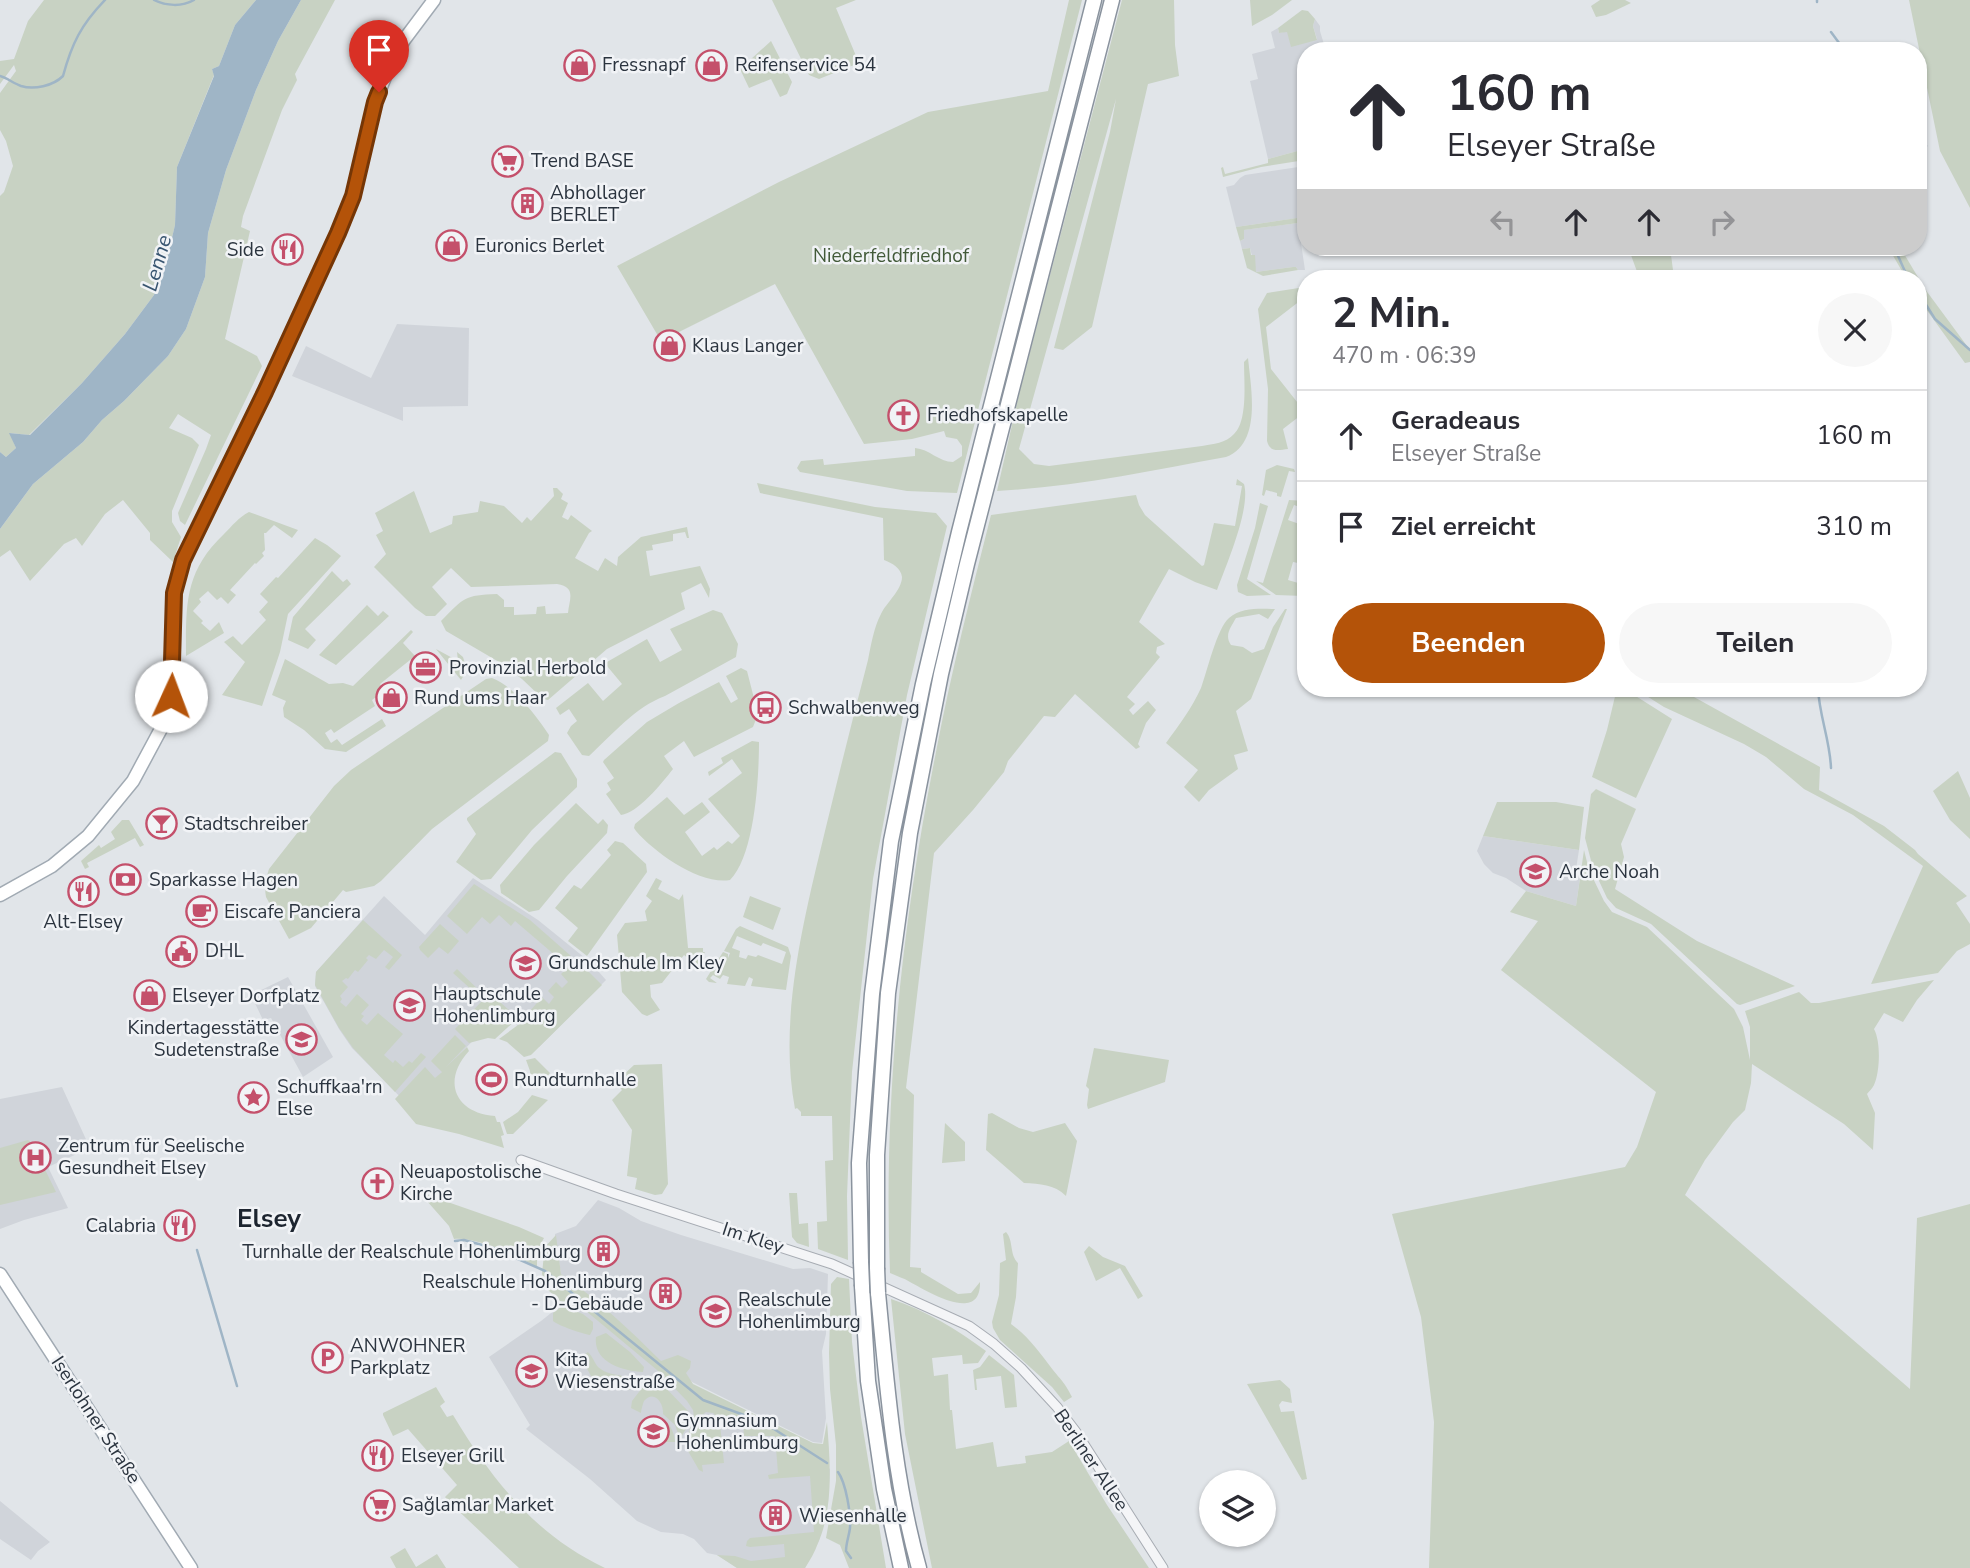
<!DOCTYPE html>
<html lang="de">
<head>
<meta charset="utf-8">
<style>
	:root { --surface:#fff; --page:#f7f7f7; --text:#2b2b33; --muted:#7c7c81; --line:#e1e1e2; --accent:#b45309 }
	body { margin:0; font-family:"Nunito Sans",sans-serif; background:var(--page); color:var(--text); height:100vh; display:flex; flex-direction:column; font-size:26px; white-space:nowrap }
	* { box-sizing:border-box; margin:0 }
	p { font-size:23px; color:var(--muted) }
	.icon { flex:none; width:38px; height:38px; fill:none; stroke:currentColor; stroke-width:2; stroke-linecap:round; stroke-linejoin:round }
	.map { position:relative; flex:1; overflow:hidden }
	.drawer { position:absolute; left:1297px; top:270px; width:630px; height:427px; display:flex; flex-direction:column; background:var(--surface); border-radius:28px; box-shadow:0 2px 5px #0004 }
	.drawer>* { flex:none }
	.top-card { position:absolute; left:1297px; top:42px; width:630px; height:214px; border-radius:28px; box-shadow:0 2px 5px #0004; background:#fff; color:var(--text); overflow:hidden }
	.tools { position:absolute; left:1199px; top:1470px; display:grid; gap:14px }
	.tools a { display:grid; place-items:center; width:77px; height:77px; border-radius:50%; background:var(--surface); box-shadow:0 2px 5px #0004; font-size:35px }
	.pin { position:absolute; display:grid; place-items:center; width:60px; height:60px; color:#fff; margin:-72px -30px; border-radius:50% 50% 50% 0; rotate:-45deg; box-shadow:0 0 7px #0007 }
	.pin .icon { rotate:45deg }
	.me { position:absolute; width:77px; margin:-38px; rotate:2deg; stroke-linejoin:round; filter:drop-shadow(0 0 5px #0008) }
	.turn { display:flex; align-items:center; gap:24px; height:147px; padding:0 35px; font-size:32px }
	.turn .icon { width:91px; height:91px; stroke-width:2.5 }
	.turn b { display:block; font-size:49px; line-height:60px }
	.lanes { display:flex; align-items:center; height:66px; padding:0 35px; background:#0003; justify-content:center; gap:35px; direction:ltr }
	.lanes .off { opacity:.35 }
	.round { display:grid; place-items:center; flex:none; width:74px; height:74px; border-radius:37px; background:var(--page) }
	.head { display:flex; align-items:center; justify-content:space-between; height:119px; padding:0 35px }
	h1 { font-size:42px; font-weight:700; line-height:52px }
	.button { display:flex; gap:14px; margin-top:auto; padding:14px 35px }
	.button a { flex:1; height:80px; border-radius:42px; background:var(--accent); color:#fff; font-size:28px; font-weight:700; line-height:80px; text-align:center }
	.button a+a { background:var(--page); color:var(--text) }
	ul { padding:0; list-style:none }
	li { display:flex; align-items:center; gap:21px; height:91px; padding:0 35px; border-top:2px solid var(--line) }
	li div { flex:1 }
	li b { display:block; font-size:26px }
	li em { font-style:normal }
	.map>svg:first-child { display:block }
	.built { fill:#d0d4da }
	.green { fill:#c8d2c3; fill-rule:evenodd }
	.water { fill:#9fb5c6 }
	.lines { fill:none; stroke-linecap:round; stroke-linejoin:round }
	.stream { stroke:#9fb5c6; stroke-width:2.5 }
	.minor-casing { stroke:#a7acb3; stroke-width:11 }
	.major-casing { stroke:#a1aab3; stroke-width:15 }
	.highway-casing { stroke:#8a939e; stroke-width:17 }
	.minor { stroke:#f4f5f7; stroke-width:9 }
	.major { stroke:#fff; stroke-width:12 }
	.highway { stroke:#fff; stroke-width:14 }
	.highway-bridge-casing { stroke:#8a939e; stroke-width:17; stroke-linecap:butt }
	.highway-bridge { stroke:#fff; stroke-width:14 }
	.route-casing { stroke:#753606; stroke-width:18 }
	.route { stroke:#b45309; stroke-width:12 }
	.labels { text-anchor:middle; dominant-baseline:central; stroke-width:5; stroke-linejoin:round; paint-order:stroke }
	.poi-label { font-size:19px; fill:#2b343f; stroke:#f1f3f6; text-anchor:start }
	.park-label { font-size:19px; fill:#425a39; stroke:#f1f3f6 }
	.street-label { font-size:19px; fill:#2b343f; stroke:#f1f3f6 }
	.water-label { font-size:21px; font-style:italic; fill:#385570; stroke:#f1f3f6 }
	.district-label { font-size:26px; font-weight:bold; fill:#1d2530; stroke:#f1f3f6 }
</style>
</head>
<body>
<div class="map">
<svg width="1970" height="1568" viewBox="0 0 1970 1568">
	<rect width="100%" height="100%" fill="#e1e5e9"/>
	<!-- built -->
	<path class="built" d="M1315,19l5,7v5l6,20h-20v87l-5,12 -33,9 -18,-78 8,-2 -6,-25 23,-6 -4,-16 7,-4 1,5 8,-2 30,8 -4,-13z
		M1305,166v51l-69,10 -10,-40 8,-2 6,-7 5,-3z
		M1298,223l7,47h-7l-2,-3h-3l-37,5 -6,-24 -8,1 -2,-8 4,-2 -1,-9z
		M397,324l72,4 -1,78 -65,1v14l-111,-45 14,-30 65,32z
		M1483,836l96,14 -3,19 5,1 -5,36 -50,-15 -20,-13 -13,-5 -9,-9 -7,-13z
		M473,878l65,42 52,42 16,18 -67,67 -37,-36 -93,95 -57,-58 -13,-19 -24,-43 1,-14 68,-76 41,39z
		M288,977l45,80 -30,20 -32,-59 -8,2 -12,-25z
		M62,1087l28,61 -42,19 20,41 -44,12 -24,9v-130z
		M598,1200l21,8 22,13 40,14 112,34 17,-1 18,6 -2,60 -4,17 4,67 -4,25 -9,-1 -119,-59 -33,-19 -100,-90 -6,-40 21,-8z
		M565,1302l22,7 85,71 80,40 78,49 -2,32 -9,40 -14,27h-68l-20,-13 -10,-2 -13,-14 -11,-5 -22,-2 -24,-11 -47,-42 -64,-50 4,-4 -41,-68 52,-36z
		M0,1501l50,41 -12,9 -7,9 -31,-21z"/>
	<!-- green -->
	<path class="green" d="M44,0h212l-21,25 -16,41 -7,3 2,6 -37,92 -2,58 -8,34 -13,36 -29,39 -43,49 -53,52 -19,-2 6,15 -10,9 -6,-5v-256l4,-4 9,-26 -7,-25 -6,-11v-37l16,-22 -2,-6 -14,19v-23l14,-2 14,-38z
		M301,0h34l-40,74 2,6 -15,30 -39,106 -2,11 9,4 -25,108 32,17 5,10 -77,159 -5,-4 -2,-8 28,-64 5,-14 -33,-21 -9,14 23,10 7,7 -27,66v11l9,15 -8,25 -23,-22v-7l-27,-33 -18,14 -23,32 -6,-8 -12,6 -34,37 -20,-31 -10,7v-28l33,-45 50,-42 19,-22 22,-19 44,-45 18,-27 19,-52 3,-44 18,-63 30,-80 22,-49z
		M772,0h84l-20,8 23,55 -40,16 -10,-4z
		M1069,0h13l-125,493 -50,-2 -107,-19 -3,-4 4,-7 22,-2 1,6 91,-9v-8c14,1 24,14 38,14l9,-6v-10l-5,-7 -11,-2 -2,-6 -32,8 -48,5 -89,-160 -114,57 -44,-75 162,-84 149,-70 120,-21z
		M1122,0h52l1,45 4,31 -31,8 -56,243 -29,23 -9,-2 56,-216 6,-33 -97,350 15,15 15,2 153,-20c11,-2 24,-3 32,-12 14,-13 10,-53 10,-72l4,-4c3,31 14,85 -22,99 -76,14 -152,30 -229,34l22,-97z
		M1250,0h42l-20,15 -20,11z
		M1600,0h25l6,3 -25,12 -10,2 -5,-11z
		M1909,0h61v208l-30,-57z
		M1302,10l6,1 7,8 -2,7 4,14 -26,7 -4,-15 -8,1 -1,-5z
		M771,41l21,41 -5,12 -7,3 -9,-18 -22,9 -9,-19z
		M1305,138v22l-44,7 -38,10 -2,-9 2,-1 2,7 43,-11v-4l33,-9 -1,-7z
		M1297,218l1,5 -54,7v9l-4,2 -4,-14z
		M1628,247h42l4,31 -35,-1z
		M1888,247h12l25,42 45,61v12l-5,1 -47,-65v-20h-12z
		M1250,248l1,7h4l1,17 37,-5h3l2,3 -35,6 -16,-8 -5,-19z
		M1305,287v10l-39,30 5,42 34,43 -22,17 5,20c-9,1 -18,4 -21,-8l1,-52 -10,-80 9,-16z
		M1277,465l17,4 1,3 -6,-1 -8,26 -4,-1v-3l-11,-3 -2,6 -2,-1 4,-25z
		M1237,479l7,5c7,24 -18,82 -27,106l-22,-8 -26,-13 -30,53 26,22 -8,3 -1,6 4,4 -33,40 8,7 -6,6 4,5 15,-14 8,9 -10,13 -8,21 2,3 -4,2 -61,-55 -20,23 -11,-1 -36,45 -4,11 -31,38 -39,43 -28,235 8,7 -4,172 11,1v4l37,22 13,-1 9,-11c1,43 -53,9 -70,0 -6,-4 -14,-6 -20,-9 -7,-174 12,-350 46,-521 15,-79 35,-158 55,-237l145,-20 3,10 6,10 57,51 2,-1 10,-42 21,3 7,-40 -6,-1z
		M757,483l118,24 61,6 11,13 -40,169 -34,184 -21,193 -5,124 1,64 -30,-11 -1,-27 10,-1 -2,-60 8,-1 -1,-44h-31v-4l-4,-4 -2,1c-17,-91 9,-190 30,-278 14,-57 28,-114 43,-171 3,-15 6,-33 13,-46 5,-11 21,-24 21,-37 -1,-9 -10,-14 -18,-17l-1,-42 -123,-25z
		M553,488h4l6,6 -2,5 7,4 -6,14 6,3 3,-5 21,16 -3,2 -14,25 23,13 7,-13 12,8 1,-9 23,-20 46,-10 2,11h-2l-2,-6 -12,2v7l-21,4 1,5 -7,1 4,25 50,-10 10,23 -1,9 -8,-15 -20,10 4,16 -78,40 -59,51 -5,-1 -21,-20 -23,-17 -53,-31 -5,-10c23,-23 23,-26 56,-27l7,6v7h10v8l22,-1 1,-7 8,-1 1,8 22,-1c1,-13 9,-26 -11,-29l-86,3 -20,-19 -19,19 15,17 -12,12h-9l-11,-8 -41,-41 12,-13 -10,-19 7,-4 -8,-18 39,-22 16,42 22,-9 1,-8 25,-4 2,-11 24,5 18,17 5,-6 4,4 23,-25z
		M1289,500l16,1v8l-11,-4 -6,15 17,6v13l-7,24 -5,-1 -5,18 17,5 -1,11 -28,-1 -20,-14 7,2z
		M1260,503l8,3 -21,73 24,16 -24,1 -9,-4 -1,-7 18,-57z
		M249,512l49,18 -6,8 -18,-13 -8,8h-2l1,17 -3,3 2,3 -8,8 -1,-1 -25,27 6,5 -8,9 -7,-7 -4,3 -9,-9 -9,8 2,3 -8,9 10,10 -2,2 9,8 9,-9 5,11 -38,23c0,-51 -2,-84 38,-122 8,-8 15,-17 25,-22z
		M315,538l12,7 14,11 -53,58 -8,38 -18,54 -40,-11 23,-33 -21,-20 9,-6 9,9 24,-25 -7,-8 9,-10 -8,-8 16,-17 2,1z
		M332,571l11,11 4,-3 4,5 -46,45 11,11 -8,9 -20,-9 5,-23z
		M367,605l11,11 5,-5 6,5 -53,49 -17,-10z
		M1275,609l-7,10 -9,-5 -23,4c-5,9 -12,17 -5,27l12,2 9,6 12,-4 9,-22 12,-18h2l-36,90 -15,12 12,40 -14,4 4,14 -29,21 -10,12 -15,-15 14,-17 -32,-27c13,-18 26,-35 35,-55 6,-16 16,-60 28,-70 13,-11 31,-9 46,-9z
		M713,610l9,3 16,31 -2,13 -71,39c-30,11 -53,39 -76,60l-7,-1 -15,-22 4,-7 6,-5 -8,-12 -9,6 -4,-7 32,-25 15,18 19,-17 -15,-18v-4l40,-23 13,23 22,-12 -12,-21z
		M411,630l2,2 -10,11 12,13 -35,28 4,7 -12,9 3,6 -41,27 -3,-4 -6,4 6,10 6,-4 5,6 40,-26 4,7 -40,26 -21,-3 -21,-19 -20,-13 -1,-9 3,-7 -14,-6 13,-36 44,25 14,-1 10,3z
		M436,649l22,12 -1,-9 6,5 4,13 -6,10z
		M741,668l6,3 11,43 -5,13 -59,30 -10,-16 -20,15 9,13c-11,14 -35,44 -52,46l-15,-21 5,-4 -4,-7 7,-5 -11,-16 1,-2 43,-38 32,-19 40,-21 12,21 7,-4 -12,-23z
		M492,678c22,8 45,39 57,57l-1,6 -116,88 -51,52 -7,5 -28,6 -3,-2 -32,38 -22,11 -23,-42c-2,-10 0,-19 3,-28l65,-83 17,-16 135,-91z
		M1617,688h6l49,31 -36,79 -44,-21 15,-47z
		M1634,688h52l-1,4 135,75 -1,23 65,36 31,24 3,4 49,42 -11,7 14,21v20l-13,7 -19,22 -67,11 52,-118 -70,-51 -49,-26 -38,-32 -22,-13 -80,-37z
		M752,741l7,1c0,35 -4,113 -29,138 -30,5 -75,-27 -94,-49l-2,-3 1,-4 32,-27 17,18 18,-13 8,10 -25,20 17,24 12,-9 3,3 11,-9 4,3 8,-8 -32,-37 34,-26 -10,-14 -23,17 -1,-4 15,-9 -2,-5z
		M555,752l6,1 16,26v8l-45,43 -41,49 -10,1 -25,-18 20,-28 -9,-14v-2z
		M1958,771l12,27v41l-20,-19 -17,-29z
		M1596,789l40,20 -15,35 3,13 -9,32 82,52 98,45 -55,19 -3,-1 -86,-80 -35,-16 -9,-10 -14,-30 -8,-30 6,-44z
		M1497,802h59l28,5 -5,43 -96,-14z
		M576,803l22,21 5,-5 5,6 -1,8 -40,43 -28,34 -10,2 -28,-19 -1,-8 34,-40z
		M122,820h7l15,25 -4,2 -5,-9 -48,25 2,4 -4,2 -4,-8 18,-16 2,3 14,-9 -4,-7z
		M615,841l8,2 23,21 1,8 -60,84 -19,-15 10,-13 -23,-20 19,-23 7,4 30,-34 -4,-5z
		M1584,850l5,20 15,31 8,11 35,15 87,82 9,18 7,33v-33l-5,-16 54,-19 12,11h8l115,-23 -17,20 -14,22 -19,-9 -10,16c7,13 6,43 0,56 -2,4 -5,6 -7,9l8,19 -2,37 -29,-26 -92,-60 -1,19 -6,27 -12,12 -28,38 -20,35 225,194 7,-171 53,-14v364h-541l5,-146 -13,-105 -29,-103 233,-47 12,-20 19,-55 -155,-122 37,-49 -28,-9 16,-21 50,15z
		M656,878l6,3 -4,8 21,11 4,-6 5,54h15v4h2l-9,15 -5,-6 -7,-6 -22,28 -12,2 1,12 9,13 -13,6 -5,-2 -20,-22 -5,-57 8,-12 22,-2 -2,-10 7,-10 -6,-5z
		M474,884l56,36 41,36 -8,6 -48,-41 -4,5 -12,-11 -9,9 -8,-7 -15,17 -20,-18z
		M750,896l31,12 -8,22 -30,-13z
		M363,920l39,35 -13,15 -4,-3 8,-10 -9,-7 -8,9 -7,-4 -3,3 2,2 -10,12 -3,-2 -7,9 -2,-1 -4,3 6,6 -8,9 2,3 -2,3 6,5 11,-13 12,11 -8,9 3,2 -3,4 6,5 11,-12 25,21 -19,21 9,8 2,-3 8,7 6,-6 3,2 9,-10 5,4 -31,35 -42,-44 -14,-20 -24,-43 1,-13z
		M440,924l19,17 -11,13 -9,-7 -11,11 -8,-8 -1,-3z
		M740,926l48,21 3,9 -5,34 -35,-4 2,-7 -4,-2 -4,9 -18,-2 2,-7 -6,-2 -3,4 -7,-4 -3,3 7,5 -8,-1 -3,-3 17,-27 5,2v4l2,-5 -6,-2 12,-22zM737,936l24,10 2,-3 23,9 -4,12 -24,-9 -2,2 -8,-2 -2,4 -7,-2 1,-6 -8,-3z
		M577,960l25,25 -71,70 -7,2 -17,-15 -8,-3 19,-14 24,-28 7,7 5,-7 -6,-6 8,-9 6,6 6,-6 -7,-8z
		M457,969l30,29 4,-4 27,24 -23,21 -7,-1 -19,5 -14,-14 28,-29 -30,-27z
		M455,1035l11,11 -20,21 21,-20 2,4c-27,29 -15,62 26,65l2,6h3l4,13 -3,1 3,12 -45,-14 -43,-10 -21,-25 30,-32 10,11 7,-6 -11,-11z
		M1094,1048l75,12 -4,22 -77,27 -1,-4 2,-16 -3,-3z
		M535,1058l15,15 -13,16 -6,-6 -1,-12 -4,-11z
		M662,1064l6,120 -6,10 -7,1 -20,-6 2,-11 -10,-2 5,-46 -20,-30 10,-10 -2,-2 3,-4 -4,-5 15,-14z
		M532,1095l16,5 -35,34h-6l-4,-12 15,-10z
		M992,1113l27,15 14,4 32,-9 12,18 -11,55c-12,-12 -26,-12 -42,-13l-38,-33 2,-36z
		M945,1123l20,19v19l-23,2z
		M28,1140l4,3 24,49 -56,13v-57z
		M419,1192l100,35 25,11 -7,13v16c-21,-11 -59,-30 -83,-28l-5,-13z
		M789,1193h8l2,31 9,-1 1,24 -12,-4 -5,-6z
		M1006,1232c8,9 3,22 12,31l-2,34 -5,27c17,12 29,29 42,46 9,11 12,13 19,27l-8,5 -12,-15 -52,-47 -7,-12 -1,-6 7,-27 1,-32 6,-3 -3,-26z
		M556,1235l5,39c36,25 69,56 100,87l17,-6 13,6 -1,7 -4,5 7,11 120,59 10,1 4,-22c3,38 7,85 -9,121 -3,9 -8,17 -13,25h-68l-20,-13 18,1 16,5 34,-4 -1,-13 -34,3 -4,-1 1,-5 3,-3 64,-6 -4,-56 -41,3 -1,-4 10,-2 -3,-37h-31l-1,-16c-12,1 -23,2 -30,-7l-7,-1 -5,4 -2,9 21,-1 4,39 -22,2 1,7 -4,-2 -11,-19 -1,-14 7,-19 -1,-8 -6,-9 -30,-31 -71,-59 -26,-10 -12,-11 -6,-16 2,-20 1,-7z
		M1089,1246l14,11 22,9 18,30 -5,3 -18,-31 -24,13 -12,-29z
		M837,1277l12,2 3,63 9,75 25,151h-37l-9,-23 -14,-7 10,-57v-36l-6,-56 -1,-36 2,-69z
		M891,1299c36,12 65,30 95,52l-8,12 -15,1 -1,-9 -30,3 2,18 14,-2 2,36h2l4,39 37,-7 4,25 29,-4 -1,-7 27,-4 17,-11 38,64 42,63h-217l-27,-134z
		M562,1306l21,8 10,8v7l-3,6c-7,-1 -31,-9 -37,-14v-8z
		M606,1333l24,19 14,15 -1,5c-21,-1 -50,-10 -47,-35z
		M588,1352c5,5 6,10 10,15 7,7 21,8 29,10l5,6 -2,7c-13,0 -25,-8 -38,-12l-11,-21z
		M989,1355l25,20 3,32 -12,1 -4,-32 -25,3 1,11h-2l-2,-20 7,-3z
		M649,1379l9,1 30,31 -1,16 -7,12 -5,-14 -12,-11c1,-11 -9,-25 -19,-13 -1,2 -3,10 -3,12l-10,-5 1,-7z
		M1280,1380l10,9 2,14 -10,-2 -3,4 2,7 13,-1 13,68 -5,1 -55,-96z
		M436,1387l9,15 -5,4 7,11 6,-2c40,66 81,119 152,153h-86l-70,-66 -4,-5 12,-12 -49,-56 -15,7 -10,-21v-2z
		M656,1417c12,3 18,12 19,25h-26v-8h3l-2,-16z
		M405,1548l11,19 21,-13 9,14h-50l-6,-11z"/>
	<!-- water -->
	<path class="water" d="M256,0h45l-23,41 -22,49 -30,80 -18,63 -3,44 -19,52 -18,27 -44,45 -22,19 -19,22 -50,42 -33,45v-77l6,5 10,-9 -7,-15 21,2 52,-52 43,-49 29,-39 13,-36 8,-34 2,-58 37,-91 -2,-7 7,-3 16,-41z"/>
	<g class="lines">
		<!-- stream -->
		<path class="stream" d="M154,0c12,6 28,7 40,0
			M1817,0v2
			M1831,32l14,19
			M0,76c7,2 13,7 21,10 13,4 32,0 42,-10 9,-33 18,-51 42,-76
			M1918,112l3,14
			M1918,149l8,-3 -2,-9
			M1894,247l14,31
			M1918,292l17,27 35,31
			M1818,688c1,27 12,52 13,80
			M455,1241l9,-1 29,8 52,23 158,129 60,22 64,41
			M197,1250l40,136
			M838,1472c8,11 13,42 12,56 -1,8 -4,15 -4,23l5,7"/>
		<defs>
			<path id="minor" d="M521,1160l95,34 216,70 137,62 25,18 27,24 36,39 19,25 87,136"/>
			<path id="major" d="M0,895l52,-29 36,-30 45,-55 29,-54 10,-37 2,-97 9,-33 82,-168 73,-159 15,-37 22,-94 16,-40 13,-22 30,-40
				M0,1274l191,294"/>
			<path id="highway" d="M861,1262l-2,-99 13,-169 19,-153 32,-157 36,-152 135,-532
				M877,1268v-113l11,-162 22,-160 31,-159 26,-110 145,-564
				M862,1286l6,95 16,108 17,79
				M878,1293c9,92 16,186 41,275"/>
		</defs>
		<!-- minor casing -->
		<use href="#minor" class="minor-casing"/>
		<!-- major casing -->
		<use href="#major" class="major-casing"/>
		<!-- highway casing -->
		<use href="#highway" class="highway-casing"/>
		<!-- minor -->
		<use href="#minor" class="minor"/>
		<!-- major -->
		<use href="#major" class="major"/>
		<!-- highway -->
		<use href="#highway" class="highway"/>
		<defs>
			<path id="highway-bridge" d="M861,1262l1,24
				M877,1268l1,25"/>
		</defs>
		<!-- highway-bridge casing -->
		<use href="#highway-bridge" class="highway-bridge-casing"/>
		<!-- highway-bridge -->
		<use href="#highway-bridge" class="highway-bridge"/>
	</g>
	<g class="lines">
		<defs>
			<path id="route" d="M171,696l3,-103 9,-33 82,-168 73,-159 15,-37 22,-94 4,-10"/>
		</defs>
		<!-- route casing -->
		<use href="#route" class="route-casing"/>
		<!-- route -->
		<use href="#route" class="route"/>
	</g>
	<!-- icons -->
	<defs>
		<symbol id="shop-ring" viewBox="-11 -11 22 22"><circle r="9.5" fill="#f1f3f6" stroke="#c4506b" stroke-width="1.5"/><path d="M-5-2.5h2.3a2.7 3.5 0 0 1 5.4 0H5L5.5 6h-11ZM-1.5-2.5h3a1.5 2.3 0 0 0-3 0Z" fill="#c4506b"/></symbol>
		<symbol id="supermarket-ring" viewBox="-11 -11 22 22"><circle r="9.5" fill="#f1f3f6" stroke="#c4506b" stroke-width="1.5"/><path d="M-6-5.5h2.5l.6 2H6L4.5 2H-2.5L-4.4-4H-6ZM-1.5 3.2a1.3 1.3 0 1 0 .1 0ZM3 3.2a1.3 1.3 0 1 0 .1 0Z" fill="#c4506b"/></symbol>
		<symbol id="building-ring" viewBox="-11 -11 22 22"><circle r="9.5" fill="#f1f3f6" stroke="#c4506b" stroke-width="1.5"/><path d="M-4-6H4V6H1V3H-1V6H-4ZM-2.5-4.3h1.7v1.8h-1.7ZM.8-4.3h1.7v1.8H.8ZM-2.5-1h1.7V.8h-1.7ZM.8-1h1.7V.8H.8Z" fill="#c4506b"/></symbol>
		<symbol id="restaurant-ring" viewBox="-11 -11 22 22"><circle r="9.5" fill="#f1f3f6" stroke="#c4506b" stroke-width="1.5"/><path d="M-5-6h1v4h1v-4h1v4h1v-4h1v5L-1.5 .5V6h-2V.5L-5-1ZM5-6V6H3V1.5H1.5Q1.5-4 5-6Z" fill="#c4506b"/></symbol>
		<symbol id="church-ring" viewBox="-11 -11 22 22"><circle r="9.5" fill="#f1f3f6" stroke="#c4506b" stroke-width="1.5"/><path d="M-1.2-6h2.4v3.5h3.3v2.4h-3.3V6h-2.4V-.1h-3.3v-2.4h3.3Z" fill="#c4506b"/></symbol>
		<symbol id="office-ring" viewBox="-11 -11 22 22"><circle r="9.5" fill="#f1f3f6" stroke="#c4506b" stroke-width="1.5"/><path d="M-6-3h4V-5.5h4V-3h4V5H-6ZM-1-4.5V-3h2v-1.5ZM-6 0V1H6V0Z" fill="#c4506b"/></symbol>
		<symbol id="bus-ring" viewBox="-11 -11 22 22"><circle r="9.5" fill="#f1f3f6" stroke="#c4506b" stroke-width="1.5"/><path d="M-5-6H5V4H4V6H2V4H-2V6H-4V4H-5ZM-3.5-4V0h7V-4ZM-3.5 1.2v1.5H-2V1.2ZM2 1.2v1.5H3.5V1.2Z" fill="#c4506b"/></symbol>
		<symbol id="bar-ring" viewBox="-11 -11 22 22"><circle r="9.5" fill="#f1f3f6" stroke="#c4506b" stroke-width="1.5"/><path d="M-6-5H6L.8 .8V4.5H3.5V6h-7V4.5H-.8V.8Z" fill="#c4506b"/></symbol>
		<symbol id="school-ring" viewBox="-11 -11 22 22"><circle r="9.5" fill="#f1f3f6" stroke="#c4506b" stroke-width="1.5"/><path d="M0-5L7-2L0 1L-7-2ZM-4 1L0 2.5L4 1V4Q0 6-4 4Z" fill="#c4506b"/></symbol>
		<symbol id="bank-ring" viewBox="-11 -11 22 22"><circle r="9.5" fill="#f1f3f6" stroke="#c4506b" stroke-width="1.5"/><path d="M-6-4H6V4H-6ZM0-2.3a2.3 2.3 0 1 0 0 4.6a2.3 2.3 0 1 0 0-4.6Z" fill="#c4506b"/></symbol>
		<symbol id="cafe-ring" viewBox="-11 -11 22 22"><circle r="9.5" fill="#f1f3f6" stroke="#c4506b" stroke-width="1.5"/><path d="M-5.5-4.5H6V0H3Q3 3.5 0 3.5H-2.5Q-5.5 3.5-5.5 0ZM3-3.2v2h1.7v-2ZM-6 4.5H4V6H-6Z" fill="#c4506b"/></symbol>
		<symbol id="civic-ring" viewBox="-11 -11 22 22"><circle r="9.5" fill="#f1f3f6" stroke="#c4506b" stroke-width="1.5"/><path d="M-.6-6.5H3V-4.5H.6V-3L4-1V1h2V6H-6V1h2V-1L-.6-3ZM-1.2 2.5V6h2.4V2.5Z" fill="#c4506b"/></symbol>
		<symbol id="stadium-ring" viewBox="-11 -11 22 22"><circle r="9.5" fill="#f1f3f6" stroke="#c4506b" stroke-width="1.5"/><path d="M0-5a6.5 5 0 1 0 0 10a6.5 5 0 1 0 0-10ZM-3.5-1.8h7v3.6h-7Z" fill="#c4506b"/></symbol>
		<symbol id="sight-ring" viewBox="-11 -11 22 22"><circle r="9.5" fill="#f1f3f6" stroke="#c4506b" stroke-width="1.5"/><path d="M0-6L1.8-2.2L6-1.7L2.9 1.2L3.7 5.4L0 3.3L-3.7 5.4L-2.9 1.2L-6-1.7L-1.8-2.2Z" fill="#c4506b"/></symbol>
		<symbol id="hospital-ring" viewBox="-11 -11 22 22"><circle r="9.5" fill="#f1f3f6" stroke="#c4506b" stroke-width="1.5"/><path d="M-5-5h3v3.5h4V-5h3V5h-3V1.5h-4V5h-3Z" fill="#c4506b"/></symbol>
		<symbol id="parking-ring" viewBox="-11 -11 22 22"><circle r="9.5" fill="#f1f3f6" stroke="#c4506b" stroke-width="1.5"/><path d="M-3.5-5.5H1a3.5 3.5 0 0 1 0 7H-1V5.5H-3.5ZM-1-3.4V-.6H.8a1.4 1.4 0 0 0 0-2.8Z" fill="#c4506b"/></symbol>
	</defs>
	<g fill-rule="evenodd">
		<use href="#shop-ring" x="562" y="48" width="35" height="35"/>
		<use href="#shop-ring" x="694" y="48" width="35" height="35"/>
		<use href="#supermarket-ring" x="490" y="144" width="35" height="35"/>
		<use href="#building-ring" x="510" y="186" width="35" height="35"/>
		<use href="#shop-ring" x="434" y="228" width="35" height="35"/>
		<use href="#restaurant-ring" x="270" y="232" width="35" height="35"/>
		<use href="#shop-ring" x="652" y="328" width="35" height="35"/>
		<use href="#church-ring" x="886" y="398" width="35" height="35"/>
		<use href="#office-ring" x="408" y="650" width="35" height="35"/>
		<use href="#shop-ring" x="374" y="680" width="35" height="35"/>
		<use href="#bus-ring" x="748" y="690" width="35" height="35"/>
		<use href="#bar-ring" x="144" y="806" width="35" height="35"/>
		<use href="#school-ring" x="1518" y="854" width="35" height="35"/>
		<use href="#bank-ring" x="108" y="862" width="35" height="35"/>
		<use href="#restaurant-ring" x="66" y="874" width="35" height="35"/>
		<use href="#cafe-ring" x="184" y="894" width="35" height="35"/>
		<use href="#civic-ring" x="164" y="934" width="35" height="35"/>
		<use href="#school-ring" x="508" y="946" width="35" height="35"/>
		<use href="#shop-ring" x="132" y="978" width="35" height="35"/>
		<use href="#school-ring" x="392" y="988" width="35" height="35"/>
		<use href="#school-ring" x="284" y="1022" width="35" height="35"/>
		<use href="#stadium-ring" x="474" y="1062" width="35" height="35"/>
		<use href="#sight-ring" x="236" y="1080" width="35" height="35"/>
		<use href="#hospital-ring" x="18" y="1140" width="35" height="35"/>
		<use href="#church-ring" x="360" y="1166" width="35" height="35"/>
		<use href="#restaurant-ring" x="162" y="1208" width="35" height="35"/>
		<use href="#building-ring" x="586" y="1234" width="35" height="35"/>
		<use href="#building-ring" x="648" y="1276" width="35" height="35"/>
		<use href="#school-ring" x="698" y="1294" width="35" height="35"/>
		<use href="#parking-ring" x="310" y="1340" width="35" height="35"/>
		<use href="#school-ring" x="514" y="1354" width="35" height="35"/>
		<use href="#school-ring" x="636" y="1414" width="35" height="35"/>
		<use href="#restaurant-ring" x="360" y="1438" width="35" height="35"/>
		<use href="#supermarket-ring" x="362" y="1488" width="35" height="35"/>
		<use href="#building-ring" x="758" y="1498" width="35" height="35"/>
	</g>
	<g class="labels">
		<!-- poi labels -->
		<g class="poi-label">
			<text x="602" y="65">Fressnapf</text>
			<text x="735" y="65">Reifenservice 54</text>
			<text x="531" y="161">Trend BASE</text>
			<text x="550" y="193">Abhollager<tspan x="550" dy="22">BERLET</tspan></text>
			<text x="475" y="246">Euronics Berlet</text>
			<text x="264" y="250" text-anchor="end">Side</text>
			<text x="692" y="346">Klaus Langer</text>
			<text x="927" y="415">Friedhofskapelle</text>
			<text x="449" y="668">Provinzial Herbold</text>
			<text x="414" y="698">Rund ums Haar</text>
			<text x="788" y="708">Schwalbenweg</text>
			<text x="184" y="824">Stadtschreiber</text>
			<text x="1559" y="872">Arche Noah</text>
			<text x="149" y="880">Sparkasse Hagen</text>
			<text x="224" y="912">Eiscafe Panciera</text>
			<text x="83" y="922" text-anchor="middle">Alt-Elsey</text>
			<text x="205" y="951">DHL</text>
			<text x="548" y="963">Grundschule Im Kley</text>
			<text x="433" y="994">Hauptschule<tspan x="433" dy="22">Hohenlimburg</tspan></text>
			<text x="172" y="996">Elseyer Dorfplatz</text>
			<text x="279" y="1028" text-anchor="end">Kindertagesstätte<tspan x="279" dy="22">Sudetenstraße</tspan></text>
			<text x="514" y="1080">Rundturnhalle</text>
			<text x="277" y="1087">Schuffkaa'rn<tspan x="277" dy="22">Else</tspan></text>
			<text x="58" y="1146">Zentrum für Seelische<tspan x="58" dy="22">Gesundheit Elsey</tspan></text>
			<text x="400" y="1172">Neuapostolische<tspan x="400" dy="22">Kirche</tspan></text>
			<text x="156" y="1226" text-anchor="end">Calabria</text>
			<text x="581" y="1252" text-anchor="end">Turnhalle der Realschule Hohenlimburg</text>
			<text x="643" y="1282" text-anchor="end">Realschule Hohenlimburg<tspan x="643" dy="22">- D-Gebäude</tspan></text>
			<text x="738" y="1300">Realschule<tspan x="738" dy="22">Hohenlimburg</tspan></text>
			<text x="350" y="1346">ANWOHNER<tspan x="350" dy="22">Parkplatz</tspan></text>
			<text x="555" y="1360">Kita<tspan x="555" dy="22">Wiesenstraße</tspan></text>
			<text x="676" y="1421">Gymnasium<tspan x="676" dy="22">Hohenlimburg</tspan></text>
			<text x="401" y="1456">Elseyer Grill</text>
			<text x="402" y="1505">Sağlamlar Market</text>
			<text x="799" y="1516">Wiesenhalle</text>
		</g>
		<!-- park labels -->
		<g class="park-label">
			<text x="891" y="256">Niederfeldfriedhof</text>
		</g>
		<!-- street labels -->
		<g class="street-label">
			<text transform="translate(753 1238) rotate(18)">Im Kley</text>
			<text transform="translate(96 1420) rotate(57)">Iserlohner Straße</text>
			<text transform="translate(1091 1460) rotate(56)">Berliner Allee</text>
		</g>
		<!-- water labels -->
		<g class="water-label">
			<text transform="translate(157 263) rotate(-74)">Lenne</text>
		</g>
		<!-- district labels -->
		<g class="district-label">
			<text x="269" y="1218">Elsey</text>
		</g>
	</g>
</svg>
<div class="tools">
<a><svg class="icon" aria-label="layers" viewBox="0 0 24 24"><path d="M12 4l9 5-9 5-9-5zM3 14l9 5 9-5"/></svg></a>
</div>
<div class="pin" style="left:379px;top:92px;background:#d93025"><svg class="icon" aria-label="arrive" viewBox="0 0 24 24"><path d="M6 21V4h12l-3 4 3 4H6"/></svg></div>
<svg class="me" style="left:171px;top:696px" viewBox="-20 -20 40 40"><circle r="19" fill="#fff"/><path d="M0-13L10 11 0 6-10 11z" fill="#b45309"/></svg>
<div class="top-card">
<div class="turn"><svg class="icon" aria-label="ahead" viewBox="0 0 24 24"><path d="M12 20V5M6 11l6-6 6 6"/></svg><div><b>160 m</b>Elseyer Straße</div></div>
<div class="lanes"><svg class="icon off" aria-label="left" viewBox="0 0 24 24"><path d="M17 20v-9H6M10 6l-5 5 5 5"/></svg><svg class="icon" aria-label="ahead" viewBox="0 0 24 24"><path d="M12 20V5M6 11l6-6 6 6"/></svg><svg class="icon" aria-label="ahead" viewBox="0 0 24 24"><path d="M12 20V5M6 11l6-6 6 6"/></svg><svg class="icon off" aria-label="right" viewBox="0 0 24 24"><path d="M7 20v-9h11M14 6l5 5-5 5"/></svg></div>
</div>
<section class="drawer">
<div class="head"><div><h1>2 Min.</h1><p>470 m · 06:39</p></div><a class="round"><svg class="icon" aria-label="close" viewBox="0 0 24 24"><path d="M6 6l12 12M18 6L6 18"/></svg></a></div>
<ul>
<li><svg class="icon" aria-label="ahead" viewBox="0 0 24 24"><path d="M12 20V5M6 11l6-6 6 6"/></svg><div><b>Geradeaus</b><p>Elseyer Straße</p></div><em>160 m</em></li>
<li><svg class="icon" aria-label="arrive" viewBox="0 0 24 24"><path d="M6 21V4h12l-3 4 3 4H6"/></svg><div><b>Ziel erreicht</b></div><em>310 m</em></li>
</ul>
<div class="button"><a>Beenden</a><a>Teilen</a></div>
</section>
</div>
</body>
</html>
